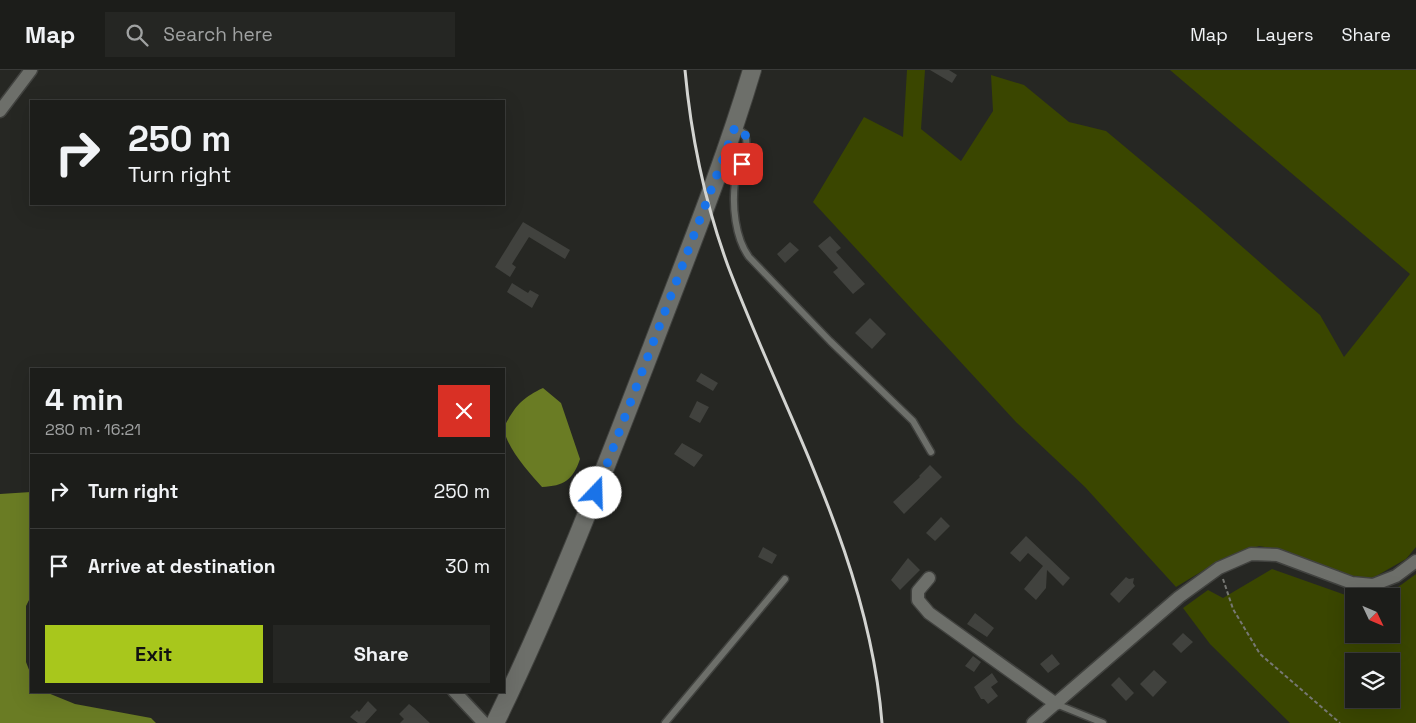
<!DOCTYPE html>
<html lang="en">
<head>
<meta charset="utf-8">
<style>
	:root { --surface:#1c1d1a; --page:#252623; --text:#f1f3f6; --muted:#a0a2a2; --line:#3a3b39; --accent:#a8c71c }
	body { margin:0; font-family:"Space Grotesk",sans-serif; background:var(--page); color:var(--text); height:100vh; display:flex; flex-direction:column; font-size:19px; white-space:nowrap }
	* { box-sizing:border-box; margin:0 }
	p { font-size:16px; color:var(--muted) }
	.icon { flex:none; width:28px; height:28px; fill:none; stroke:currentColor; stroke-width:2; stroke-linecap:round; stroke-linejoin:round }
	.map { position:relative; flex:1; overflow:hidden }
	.details { position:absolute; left:30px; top:298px; width:475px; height:325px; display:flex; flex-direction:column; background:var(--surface); border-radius:0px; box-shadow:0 5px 20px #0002,0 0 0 1px var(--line) }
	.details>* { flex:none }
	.hud { position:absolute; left:30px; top:30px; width:475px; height:105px; border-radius:0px; box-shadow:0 5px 20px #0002,0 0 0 1px var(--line); background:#1c1d1a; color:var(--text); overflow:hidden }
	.needle { width:32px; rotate:134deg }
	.buttons { position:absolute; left:1345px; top:518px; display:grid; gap:10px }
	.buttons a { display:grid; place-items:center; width:55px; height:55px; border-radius:0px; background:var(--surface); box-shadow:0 5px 20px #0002,0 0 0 1px var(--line); font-size:25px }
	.pin { position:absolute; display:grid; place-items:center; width:42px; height:42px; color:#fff; margin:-21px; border-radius:10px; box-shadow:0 2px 8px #0006 }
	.me { position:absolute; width:55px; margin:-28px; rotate:21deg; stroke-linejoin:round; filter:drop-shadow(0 0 4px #0008) }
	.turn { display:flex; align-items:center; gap:18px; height:105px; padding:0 15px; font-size:22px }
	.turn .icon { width:65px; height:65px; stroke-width:2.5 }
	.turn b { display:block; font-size:35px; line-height:42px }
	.round { display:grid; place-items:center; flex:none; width:52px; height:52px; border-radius:0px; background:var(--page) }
	.headline { display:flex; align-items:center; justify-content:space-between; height:85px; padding:0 15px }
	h1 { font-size:30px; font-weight:800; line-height:38px }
	.button { display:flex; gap:10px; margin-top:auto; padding:10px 15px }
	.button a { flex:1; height:58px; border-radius:0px; background:var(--accent); color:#111; font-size:20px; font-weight:800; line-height:58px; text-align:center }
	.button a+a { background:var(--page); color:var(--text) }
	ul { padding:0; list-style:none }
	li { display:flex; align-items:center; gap:15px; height:75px; padding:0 15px; border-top:1px solid var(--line) }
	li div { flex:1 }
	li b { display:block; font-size:19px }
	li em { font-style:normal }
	header { display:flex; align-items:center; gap:30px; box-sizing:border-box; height:70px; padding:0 25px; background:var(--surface); border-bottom:1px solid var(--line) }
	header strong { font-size:24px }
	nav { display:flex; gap:28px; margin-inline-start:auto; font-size:18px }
	.search { width:350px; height:45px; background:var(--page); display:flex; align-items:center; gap:12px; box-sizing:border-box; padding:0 18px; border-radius:0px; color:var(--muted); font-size:19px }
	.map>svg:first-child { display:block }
	.green { fill:#3a4600; fill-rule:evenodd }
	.water { fill:#6a7c24 }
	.building { fill:#41423e }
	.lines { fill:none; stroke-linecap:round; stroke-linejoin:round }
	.lane-casing { stroke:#41423f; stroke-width:9 }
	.street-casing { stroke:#41423f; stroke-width:15 }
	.secondary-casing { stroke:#41423f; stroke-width:20 }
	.path { stroke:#777874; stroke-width:2; stroke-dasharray:4 2.5; stroke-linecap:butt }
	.lane { stroke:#6d6f6a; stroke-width:6 }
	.street { stroke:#6d6f6a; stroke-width:12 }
	.secondary { stroke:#6d6f6a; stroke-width:18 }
	.rail { stroke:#d3d4d1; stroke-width:3 }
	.route { stroke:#1a73e8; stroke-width:9; stroke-dasharray:0 16.2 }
</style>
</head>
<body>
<header>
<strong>Map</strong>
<div class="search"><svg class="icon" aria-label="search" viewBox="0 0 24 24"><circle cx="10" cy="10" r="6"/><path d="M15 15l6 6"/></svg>Search here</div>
<nav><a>Map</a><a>Layers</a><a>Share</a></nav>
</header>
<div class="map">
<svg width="1416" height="653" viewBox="0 0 1416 653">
	<rect width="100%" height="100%" fill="#262723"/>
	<!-- green -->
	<path class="green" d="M907,0h18l-4,59 40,32 32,-50 -2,-36 33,10 45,37 37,9 92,77 122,107 24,42 66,-83 -240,-204h246v477l-10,12 -35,20 -30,-5 -54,-23 -28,-5 -37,13 -46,28 -91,-100 -69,-65 -203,-220 51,-85 39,20z
		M1272,499l82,29v36h37v-38h-27l26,-3 26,-19v149h-126l-80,-79 -27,-36 25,-18 15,8zM1354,591h37v38h-37z"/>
	<!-- water -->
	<path class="water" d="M543,318l18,15 19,56c-7,21 -16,27 -38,28 -12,-13 -38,-42 -38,-60 11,-21 18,-29 39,-39z
		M31,422v104l-5,10v56l5,13v16h12l32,13 76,14 5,5h-156v-229z"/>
	<!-- building -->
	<path class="building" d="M930,0h19l8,5 -5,8z
		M523,152l47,28 -5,9 -36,-22 -17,27 4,3 -6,10 -15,-10z
		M830,166l11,12 -5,4 29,32 -12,10 -20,-22 5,-4 -20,-22z
		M790,172l9,8 -14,13 -8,-9z
		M512,213l16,10 2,-3 9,5 -7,13 -25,-16z
		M870,248l16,16 -14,15 -17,-16z
		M701,303l17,10 -5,8 -17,-10z
		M697,331l12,6 -9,16 -11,-6z
		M682,373l21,12 -9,12 -20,-13z
		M930,395l12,12 -38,37 -11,-12 27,-25 -1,-1z
		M941,447l9,9 -15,15 -9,-8z
		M1026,466l44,42 -7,8 -16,-16 -1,18 -10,12 -12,-11 19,-23 -15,-13 -8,9 -10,-9z
		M763,477l14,8 -5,9 -14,-7z
		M908,488l12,12 -20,20 -9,-10z
		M1126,507l3,2 5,-1 -1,5 2,3 -16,17 -9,-9z
		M975,543l19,15 -7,9 -20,-13z
		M1183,563l10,9 -12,11 -9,-9z
		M1052,584l8,10 -12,9 -8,-9z
		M973,586l8,6 -7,10 -9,-6z
		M1154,600l13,12 -14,15 -13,-13z
		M992,603l6,9 -7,5 7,9 -10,8 -4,-5h-3l-7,-12z
		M1119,607l15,16 -8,8 -15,-16z
		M368,631l9,9 -12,13h-7l-8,-6 7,-7 2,2z
		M409,634l5,4 16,15h-30l4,-4 -5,-5z"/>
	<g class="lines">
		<defs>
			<path id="lane" d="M735,57l10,7c6,22 -7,28 -10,48 -3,23 0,56 14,75l81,84 83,80 18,31
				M1056,634l47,19
				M665,653l120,-144"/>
			<path id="street" d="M0,41l31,-41
				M929,508l-11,13v9l11,13 127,91
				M454,621l30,32
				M1033,653l146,-126 40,-29 32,-14 26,1 75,28 21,2 23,-9 20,-15"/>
			<path id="secondary" d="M495,653c60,-123 108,-249 157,-376 35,-92 72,-183 100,-277"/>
		</defs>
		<!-- lane casing -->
		<use href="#lane" class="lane-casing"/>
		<!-- street casing -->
		<use href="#street" class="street-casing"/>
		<!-- secondary casing -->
		<use href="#secondary" class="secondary-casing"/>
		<!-- path -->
		<path class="path" d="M1223,509l10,30 27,45 80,69"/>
		<!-- lane -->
		<use href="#lane" class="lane"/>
		<!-- street -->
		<use href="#street" class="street"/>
		<!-- secondary -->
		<use href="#secondary" class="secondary"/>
		<!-- rail -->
		<path class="rail" d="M685,0c6,66 20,133 43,196 57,150 141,293 154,457"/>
	</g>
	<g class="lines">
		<!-- route -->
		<path class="route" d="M596,423l139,-366 10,7 3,11 -6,19"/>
	</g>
</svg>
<div class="buttons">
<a><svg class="needle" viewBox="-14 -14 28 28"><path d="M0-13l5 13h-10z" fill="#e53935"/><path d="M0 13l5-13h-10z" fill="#a0a2a2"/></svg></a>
<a><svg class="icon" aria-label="layers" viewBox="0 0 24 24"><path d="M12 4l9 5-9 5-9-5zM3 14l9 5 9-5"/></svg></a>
</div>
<div class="pin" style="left:742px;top:94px;background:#d93025"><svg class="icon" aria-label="arrive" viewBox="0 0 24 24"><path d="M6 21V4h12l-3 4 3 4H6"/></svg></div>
<svg class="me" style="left:596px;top:423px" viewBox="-20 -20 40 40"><circle r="19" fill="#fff"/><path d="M0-13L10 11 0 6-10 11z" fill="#1a73e8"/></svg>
<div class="hud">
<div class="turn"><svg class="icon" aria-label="right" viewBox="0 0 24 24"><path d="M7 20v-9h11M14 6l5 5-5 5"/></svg><div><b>250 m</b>Turn right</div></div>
</div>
<section class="details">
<div class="headline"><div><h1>4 min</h1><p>280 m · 16:21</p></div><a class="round" style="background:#d93025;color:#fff"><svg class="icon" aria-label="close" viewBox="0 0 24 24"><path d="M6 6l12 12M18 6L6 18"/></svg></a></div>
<ul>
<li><svg class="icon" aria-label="right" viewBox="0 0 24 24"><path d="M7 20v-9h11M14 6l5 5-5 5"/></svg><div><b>Turn right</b></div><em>250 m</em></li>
<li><svg class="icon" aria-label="arrive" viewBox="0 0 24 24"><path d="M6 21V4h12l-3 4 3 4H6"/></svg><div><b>Arrive at destination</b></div><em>30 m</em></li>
</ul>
<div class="button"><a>Exit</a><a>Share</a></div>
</section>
</div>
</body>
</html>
